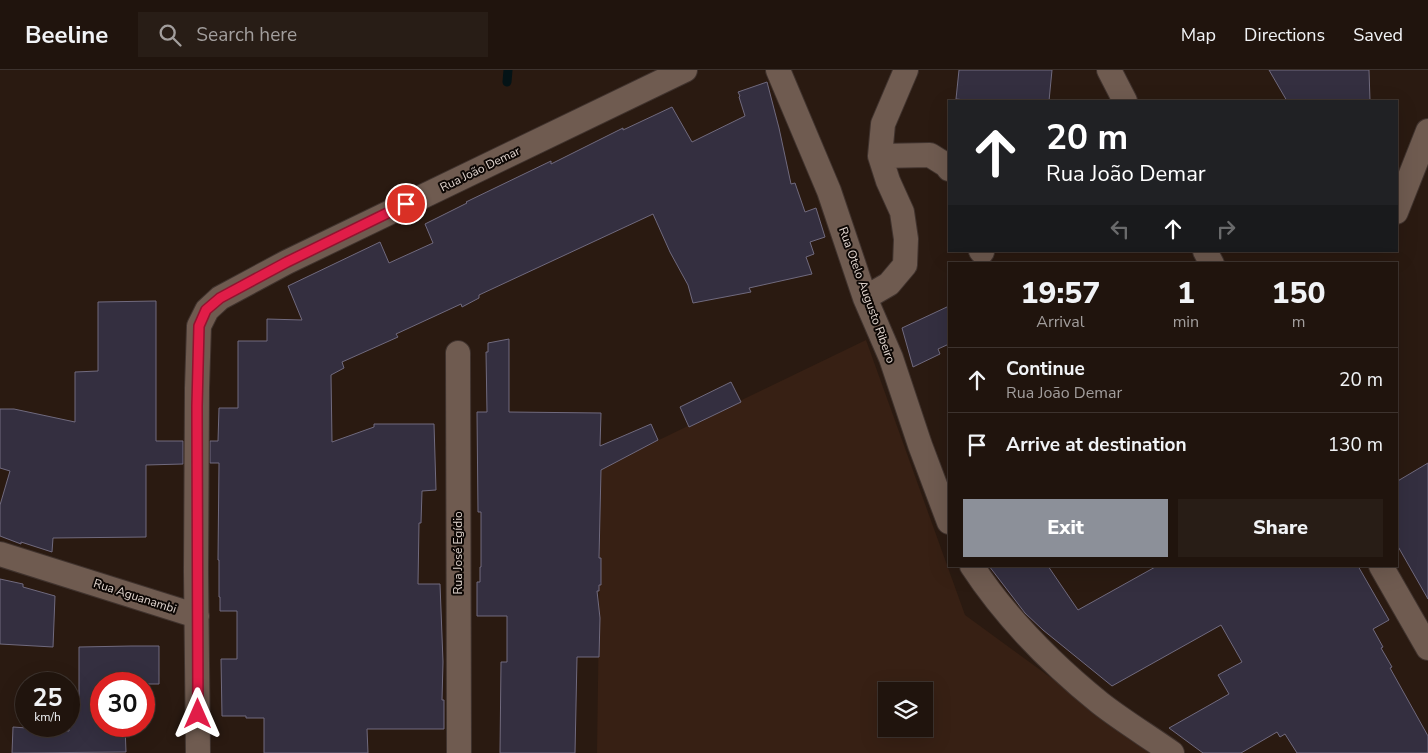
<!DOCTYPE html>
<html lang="en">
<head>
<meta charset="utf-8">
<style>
	:root { --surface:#20140d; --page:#281d16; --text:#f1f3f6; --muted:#a29e9d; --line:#3d332e; --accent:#8c9099 }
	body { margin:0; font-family:"Nunito Sans",sans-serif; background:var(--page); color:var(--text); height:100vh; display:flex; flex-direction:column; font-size:19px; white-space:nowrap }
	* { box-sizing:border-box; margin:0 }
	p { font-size:16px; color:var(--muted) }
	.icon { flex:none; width:28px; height:28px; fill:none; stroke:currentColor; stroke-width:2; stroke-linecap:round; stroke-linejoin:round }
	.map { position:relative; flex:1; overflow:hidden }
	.sheet { position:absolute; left:948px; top:192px; width:450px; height:305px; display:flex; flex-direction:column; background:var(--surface); border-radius:0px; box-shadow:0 5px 20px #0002,0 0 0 1px var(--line) }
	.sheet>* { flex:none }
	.hud { position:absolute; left:948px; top:30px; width:450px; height:152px; border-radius:0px; box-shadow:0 5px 20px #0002,0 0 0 1px var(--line); background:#202124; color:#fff; overflow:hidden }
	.controls { position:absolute; left:878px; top:612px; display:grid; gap:10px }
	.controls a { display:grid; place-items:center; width:55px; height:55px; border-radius:0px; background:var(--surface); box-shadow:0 5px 20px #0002,0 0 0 1px var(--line); font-size:25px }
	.speed { position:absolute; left:15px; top:602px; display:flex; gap:10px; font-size:25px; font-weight:700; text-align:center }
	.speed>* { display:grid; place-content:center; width:65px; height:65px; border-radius:50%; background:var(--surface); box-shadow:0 5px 20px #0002,0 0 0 1px var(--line); line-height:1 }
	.speed small { font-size:12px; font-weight:400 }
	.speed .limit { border:8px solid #d22; background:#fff; color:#111 }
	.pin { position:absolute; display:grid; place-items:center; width:42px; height:42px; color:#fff; margin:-21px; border:2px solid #fff; border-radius:50%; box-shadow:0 1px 5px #0007 }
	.me { position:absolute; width:55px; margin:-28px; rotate:0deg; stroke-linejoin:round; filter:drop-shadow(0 0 4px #0008) }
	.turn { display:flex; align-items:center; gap:18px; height:105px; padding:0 15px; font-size:22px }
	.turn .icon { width:65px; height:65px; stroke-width:2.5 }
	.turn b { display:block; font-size:35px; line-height:42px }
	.lanes { display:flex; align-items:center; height:48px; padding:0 15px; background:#0003; justify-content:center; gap:25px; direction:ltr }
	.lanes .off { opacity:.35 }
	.eta { display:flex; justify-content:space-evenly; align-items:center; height:85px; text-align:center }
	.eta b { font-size:30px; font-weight:800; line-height:35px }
	.cta { display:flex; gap:10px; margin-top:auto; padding:10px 15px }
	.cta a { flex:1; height:58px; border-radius:0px; background:var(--accent); color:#fff; font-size:20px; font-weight:800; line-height:58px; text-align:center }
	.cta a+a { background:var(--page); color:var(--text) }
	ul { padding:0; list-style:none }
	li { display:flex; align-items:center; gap:15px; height:65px; padding:0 15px; border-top:1px solid var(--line) }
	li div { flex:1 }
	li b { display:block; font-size:19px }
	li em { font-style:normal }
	header { display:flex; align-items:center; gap:30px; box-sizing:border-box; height:70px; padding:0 25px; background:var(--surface); border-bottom:1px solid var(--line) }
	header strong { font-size:24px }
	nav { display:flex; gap:28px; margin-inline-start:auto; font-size:18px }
	.search { width:350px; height:45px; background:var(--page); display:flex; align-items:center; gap:12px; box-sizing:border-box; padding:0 18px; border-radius:0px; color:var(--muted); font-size:19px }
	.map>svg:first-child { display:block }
	.built { fill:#372014; fill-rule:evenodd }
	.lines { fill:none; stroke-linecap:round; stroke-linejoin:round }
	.stream { stroke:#041316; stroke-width:9 }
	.building { fill:#342f40; stroke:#706a7e }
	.minor-casing { stroke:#40332e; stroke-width:26 }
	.minor { stroke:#6f5b50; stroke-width:24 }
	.route-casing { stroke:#92132f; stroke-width:12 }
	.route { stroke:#e11d48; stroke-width:9 }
	.labels { text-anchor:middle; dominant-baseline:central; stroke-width:4; stroke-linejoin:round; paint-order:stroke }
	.street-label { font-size:12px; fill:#e1d5cf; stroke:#0d0704 }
</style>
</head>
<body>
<header>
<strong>Beeline</strong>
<div class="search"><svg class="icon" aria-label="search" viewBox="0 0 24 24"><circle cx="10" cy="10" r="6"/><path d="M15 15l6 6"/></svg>Search here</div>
<nav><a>Map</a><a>Directions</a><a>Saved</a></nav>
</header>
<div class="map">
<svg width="1428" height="683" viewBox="0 0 1428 683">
	<rect width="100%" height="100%" fill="#2a1a11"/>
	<!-- built -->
	<path class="built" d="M866,270l99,275 189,138h-557l4,-285zM886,621h38v38h-38z"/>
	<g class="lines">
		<!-- stream -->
		<path class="stream" d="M507,12l1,-12"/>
	</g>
	<!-- building -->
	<path class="building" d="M959,0h93l-3,31h-75l-18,-2z
		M1269,0h100l1,31h-83z
		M767,12l12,46 12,56 4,-1 10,29 11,-4 9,29 -15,5 4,12 -8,3 6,17 -63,14 2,4 -58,11 -5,-18 -18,-33 -17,-38 -174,81v3l-17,9 -1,-3 -65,30 2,3 -56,25 2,6 -13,7 1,67 42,-15v-3h60l2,66 -14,1 -1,32h-2l-1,61h22l3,78 -1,38h2v29h-77l1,24h-104v-35h-18v-2h-24l-1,-57h16v-48h-17v-14h-1v-37h-1l1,-97h-9v-22h8l1,-33h19v-67h29v-22l35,1 -14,-34 92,-44 9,21 44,-20 -8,-19 42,-21 -1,-1 85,-41v3l72,-36v2l49,-23 20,35 53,-26 -6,-19 1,-1 -2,-4z
		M156,231v140h27v23l-37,1v72l-93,1 -1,14 -31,-10v2l-21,-8v-31l10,-34 -10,-3v-59h14l61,13v-50l23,-1v-69z
		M949,236v38l-11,5 2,5 -27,13 -11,-39z
		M509,269v73l92,1 -1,33 51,-22 7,16 -57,30 -2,88h2v27h-2v6h-2l3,27 -1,39h-22l-2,96h-75l1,-91h6v-46h-30v-34h3v-15h1v-55h-3l-1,-100h10l-1,-60h2v-9z
		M731,312l10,20 -52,25 -9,-20z
		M1428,393v136l-32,-56v-61z
		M989,496h59l30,44 79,-44h201l31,54 -16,9 10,18 -2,1 11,19 -2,1 38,68v17h-131l-12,-19 -5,3 -3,-5 -36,21h-38l-34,-25 60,-34 -11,-19 24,-13 -21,-37 -109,61 -69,-56 -18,-17z
		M0,509l23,5v3l32,9 -2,51 -53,-3z
		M131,576h28v38h-58v42h24l1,26 -114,1 1,-26 56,4v-34h10v-50z"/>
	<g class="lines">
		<defs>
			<path id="minor" d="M778,0l51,121 36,107 26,60 29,87 29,77
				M1109,0l16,31
				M880,86l50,-1 16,10 3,4
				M1396,142l32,-81
				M981,181l1,1
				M1205,181l7,13
				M865,228l24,-14 16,-19 1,-26 -4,-27 -14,-31 -8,-25 3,-32 23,-54
				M458,283l1,400
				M0,484l197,62
				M972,496c34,52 80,98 128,137 23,18 48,33 72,50
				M1381,496l47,82
				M198,683l-2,-181 1,-184 2,-62 8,-16 13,-12 67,-36 398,-192"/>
		</defs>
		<!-- minor casing -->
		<use href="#minor" class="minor-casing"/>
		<!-- minor -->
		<use href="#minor" class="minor"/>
	</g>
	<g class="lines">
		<defs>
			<path id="route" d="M198,644l-1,-308 2,-80 7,-16 14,-12 67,-36 119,-58"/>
		</defs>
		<!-- route casing -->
		<use href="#route" class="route-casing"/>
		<!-- route -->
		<use href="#route" class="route"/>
	</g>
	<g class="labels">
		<!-- street labels -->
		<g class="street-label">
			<text transform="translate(480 99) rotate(-26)">Rua João Demar</text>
			<text transform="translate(867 225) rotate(70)">Rua Otelo Augusto Ribeiro</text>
			<text transform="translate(458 483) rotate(-90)">Rua José Egídio</text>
			<text transform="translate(135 526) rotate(18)">Rua Aguanambi</text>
		</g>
	</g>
</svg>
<div class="controls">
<a><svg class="icon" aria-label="layers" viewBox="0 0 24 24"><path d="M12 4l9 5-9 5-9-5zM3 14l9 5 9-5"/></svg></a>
</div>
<div class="speed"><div>25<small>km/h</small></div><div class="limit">30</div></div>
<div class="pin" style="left:406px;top:134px;background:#d93025"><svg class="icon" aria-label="arrive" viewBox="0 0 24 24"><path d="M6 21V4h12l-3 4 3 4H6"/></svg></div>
<svg class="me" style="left:198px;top:644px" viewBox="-20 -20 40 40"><path d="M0-17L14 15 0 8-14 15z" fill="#e11d48" stroke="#fff" stroke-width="4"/></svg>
<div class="hud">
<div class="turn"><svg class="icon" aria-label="ahead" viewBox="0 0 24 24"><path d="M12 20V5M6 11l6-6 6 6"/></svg><div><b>20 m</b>Rua João Demar</div></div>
<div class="lanes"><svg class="icon off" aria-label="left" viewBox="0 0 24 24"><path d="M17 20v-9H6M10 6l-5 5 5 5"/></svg><svg class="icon" aria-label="ahead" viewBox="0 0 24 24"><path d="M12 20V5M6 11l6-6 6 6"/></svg><svg class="icon off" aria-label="right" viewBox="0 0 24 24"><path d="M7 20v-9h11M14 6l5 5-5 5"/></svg></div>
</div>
<section class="sheet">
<div class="eta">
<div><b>19:57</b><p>Arrival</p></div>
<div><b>1</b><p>min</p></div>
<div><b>150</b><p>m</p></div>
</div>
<ul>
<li><svg class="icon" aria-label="ahead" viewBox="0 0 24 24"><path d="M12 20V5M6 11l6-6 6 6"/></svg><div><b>Continue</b><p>Rua João Demar</p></div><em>20 m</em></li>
<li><svg class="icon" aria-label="arrive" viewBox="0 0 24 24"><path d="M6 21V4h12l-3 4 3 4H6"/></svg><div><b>Arrive at destination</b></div><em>130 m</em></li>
</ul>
<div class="cta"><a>Exit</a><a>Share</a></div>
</section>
</div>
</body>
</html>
